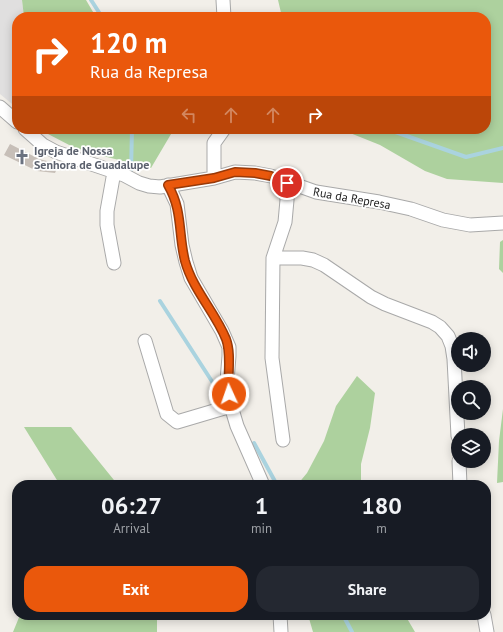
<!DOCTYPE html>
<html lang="en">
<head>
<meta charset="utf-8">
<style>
	:root { --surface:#171b24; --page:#242831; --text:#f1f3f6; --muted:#9ea1a6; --accent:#ea580c }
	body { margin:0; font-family:"PT Sans",sans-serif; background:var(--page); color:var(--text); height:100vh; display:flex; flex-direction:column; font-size:15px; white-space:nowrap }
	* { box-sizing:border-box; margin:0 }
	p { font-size:13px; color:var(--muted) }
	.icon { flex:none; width:22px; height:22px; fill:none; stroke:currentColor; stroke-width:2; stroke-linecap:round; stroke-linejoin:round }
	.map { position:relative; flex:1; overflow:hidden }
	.details { position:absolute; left:12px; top:480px; width:479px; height:140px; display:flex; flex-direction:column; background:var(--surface); border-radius:16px; box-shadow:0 2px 10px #0003 }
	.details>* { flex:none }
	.hud { position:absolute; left:12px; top:12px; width:479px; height:122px; border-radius:16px; box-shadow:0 2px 10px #0003; background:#ea580c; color:#fff; overflow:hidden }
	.fabs { position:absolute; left:451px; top:332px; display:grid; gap:8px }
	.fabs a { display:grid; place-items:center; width:40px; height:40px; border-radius:50%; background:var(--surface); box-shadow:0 2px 10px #0003; font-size:20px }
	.pin { position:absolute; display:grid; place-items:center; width:34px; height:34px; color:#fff; margin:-17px; border:2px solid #fff; border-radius:50%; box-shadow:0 1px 4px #0007 }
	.me { position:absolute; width:44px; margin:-22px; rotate:357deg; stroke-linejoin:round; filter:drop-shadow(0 0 3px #0008) }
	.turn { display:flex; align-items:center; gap:14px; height:84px; padding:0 12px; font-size:18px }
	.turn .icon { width:52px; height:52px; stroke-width:2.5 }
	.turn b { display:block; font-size:28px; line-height:34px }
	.lanes { display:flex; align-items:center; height:38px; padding:0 12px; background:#0003; justify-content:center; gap:20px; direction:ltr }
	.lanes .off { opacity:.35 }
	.eta { display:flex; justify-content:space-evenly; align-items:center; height:68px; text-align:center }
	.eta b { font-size:24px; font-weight:700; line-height:28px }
	.action { display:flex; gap:8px; margin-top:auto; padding:8px 12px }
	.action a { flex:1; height:46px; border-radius:16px; background:var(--accent); color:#fff; font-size:16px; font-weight:700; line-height:46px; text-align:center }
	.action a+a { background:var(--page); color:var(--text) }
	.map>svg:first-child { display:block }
	.residential { fill:#e0dfdf }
	.forest { fill:#add19e }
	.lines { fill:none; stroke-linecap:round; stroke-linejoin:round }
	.stream { stroke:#aad3df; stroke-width:4 }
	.building { fill:#c7bfb8 }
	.minor-casing { stroke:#a9a9a9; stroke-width:15 }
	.minor { stroke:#fff; stroke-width:13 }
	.route-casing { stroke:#983908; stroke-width:10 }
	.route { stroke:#ea580c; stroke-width:7 }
	.labels { text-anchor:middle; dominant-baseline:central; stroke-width:3.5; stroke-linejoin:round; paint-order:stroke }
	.worship-label { font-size:12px; font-weight:bold; fill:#5b616d; stroke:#fff; text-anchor:start }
	.street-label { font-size:12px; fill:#222; stroke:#fff }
</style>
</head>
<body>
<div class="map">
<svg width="503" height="632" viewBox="0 0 503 632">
	<rect width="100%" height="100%" fill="#f2efe9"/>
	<!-- residential -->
	<path class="residential" d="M0,0h22l2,17h-7v91l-17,-14z"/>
	<!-- forest -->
	<path class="forest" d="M22,0h64l10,17h-72z
		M278,0h225v183l-56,-4 -22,-8 -45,-26 -40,-16h146v-112h-204z
		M50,129h124l-23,39 -48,-12 -30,-9 -25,-13z
		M503,240v33l-4,-4 1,-27z
		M357,376l18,17 -5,35 -9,36v21h-64l10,-12 17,-32 12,-35z
		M503,409v73l-6,1 2,-42z
		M24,427h47l47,58h-58z
		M20,615h137v17h-144z
		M308,615h97l10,17h-102z"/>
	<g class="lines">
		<!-- stream -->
		<path class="stream" d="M91,0l11,17
			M387,129l79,28 37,-9
			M131,171l1,-42
			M160,301l64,99
			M254,443l23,42
			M343,615l9,17"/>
	</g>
	<!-- building -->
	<path class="building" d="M10,144l29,15 20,5 -4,9 -18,-2 -33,-16z"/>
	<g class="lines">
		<defs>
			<path id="minor" d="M223,0l1,17
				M0,107l17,15
				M25,129l18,16 13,7 68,23 15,8 10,3 11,1 54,-9 21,-6 20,1 16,3 45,16 63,10 32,7 32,11 27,5 33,-2
				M214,178v-35l10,-14
				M287,183v17l-2,22 -12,36h29l11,2 11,5 47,32 14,7 47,18 8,5 8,9 4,10 2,13 4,77
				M168,185l9,19 5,41 4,17 5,16 31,53 7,16v9l-2,25 4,25 6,20 26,59
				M273,258l-1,100 11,82
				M114,263l-7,-38v-14l7,-39
				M145,341l22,73 10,8 54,-16
				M459,461l1,24
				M280,615l1,17
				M484,615l3,17"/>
		</defs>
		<!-- minor casing -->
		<use href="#minor" class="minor-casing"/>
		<!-- minor -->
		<use href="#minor" class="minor"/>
	</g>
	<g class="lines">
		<defs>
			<path id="route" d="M229,394c-2,-18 3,-39 -3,-55 -11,-27 -33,-49 -41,-78 -7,-28 -2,-50 -17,-76l46,-7 21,-6 20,1 16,3 16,7"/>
		</defs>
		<!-- route casing -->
		<use href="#route" class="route-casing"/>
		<!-- route -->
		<use href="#route" class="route"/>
	</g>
	<!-- icons -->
	<defs>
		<symbol id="church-bare" viewBox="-9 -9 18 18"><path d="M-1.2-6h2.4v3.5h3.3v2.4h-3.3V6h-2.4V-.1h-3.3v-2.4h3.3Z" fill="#6b7280" stroke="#fff" stroke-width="2.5" paint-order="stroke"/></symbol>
	</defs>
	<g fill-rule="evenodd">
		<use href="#church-bare" x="11" y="146" width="22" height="22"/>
	</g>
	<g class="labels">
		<!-- worship labels -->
		<g class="worship-label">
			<text x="34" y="150">Igreja de Nossa<tspan x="34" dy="14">Senhora de Guadalupe</tspan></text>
		</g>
		<!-- street labels -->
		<g class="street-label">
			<text transform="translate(352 198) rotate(10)">Rua da Represa</text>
		</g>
	</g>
</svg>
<div class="fabs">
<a><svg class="icon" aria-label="sound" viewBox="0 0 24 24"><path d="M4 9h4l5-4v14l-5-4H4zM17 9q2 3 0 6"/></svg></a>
<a><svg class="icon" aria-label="search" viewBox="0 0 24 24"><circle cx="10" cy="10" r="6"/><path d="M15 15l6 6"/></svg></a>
<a><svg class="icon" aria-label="layers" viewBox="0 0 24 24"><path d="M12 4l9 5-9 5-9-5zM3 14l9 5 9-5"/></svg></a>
</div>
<div class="pin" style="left:287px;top:183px;background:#d93025"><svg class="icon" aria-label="arrive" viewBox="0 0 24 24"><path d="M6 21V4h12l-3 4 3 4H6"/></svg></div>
<svg class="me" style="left:229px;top:394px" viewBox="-20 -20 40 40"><circle r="17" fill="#ea580c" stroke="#fff" stroke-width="3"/><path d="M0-11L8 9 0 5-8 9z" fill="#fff"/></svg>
<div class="hud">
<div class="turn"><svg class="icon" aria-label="right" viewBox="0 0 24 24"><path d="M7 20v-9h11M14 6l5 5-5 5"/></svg><div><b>120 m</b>Rua da Represa</div></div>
<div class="lanes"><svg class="icon off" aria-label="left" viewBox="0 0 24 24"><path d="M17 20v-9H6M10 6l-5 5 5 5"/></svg><svg class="icon off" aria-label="ahead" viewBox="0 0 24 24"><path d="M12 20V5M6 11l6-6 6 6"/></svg><svg class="icon off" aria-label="ahead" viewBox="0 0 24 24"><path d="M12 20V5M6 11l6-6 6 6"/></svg><svg class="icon" aria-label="right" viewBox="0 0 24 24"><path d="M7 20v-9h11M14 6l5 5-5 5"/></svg></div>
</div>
<section class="details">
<div class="eta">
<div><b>06:27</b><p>Arrival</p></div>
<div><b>1</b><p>min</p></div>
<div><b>180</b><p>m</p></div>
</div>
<div class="action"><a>Exit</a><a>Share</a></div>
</section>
</div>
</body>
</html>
